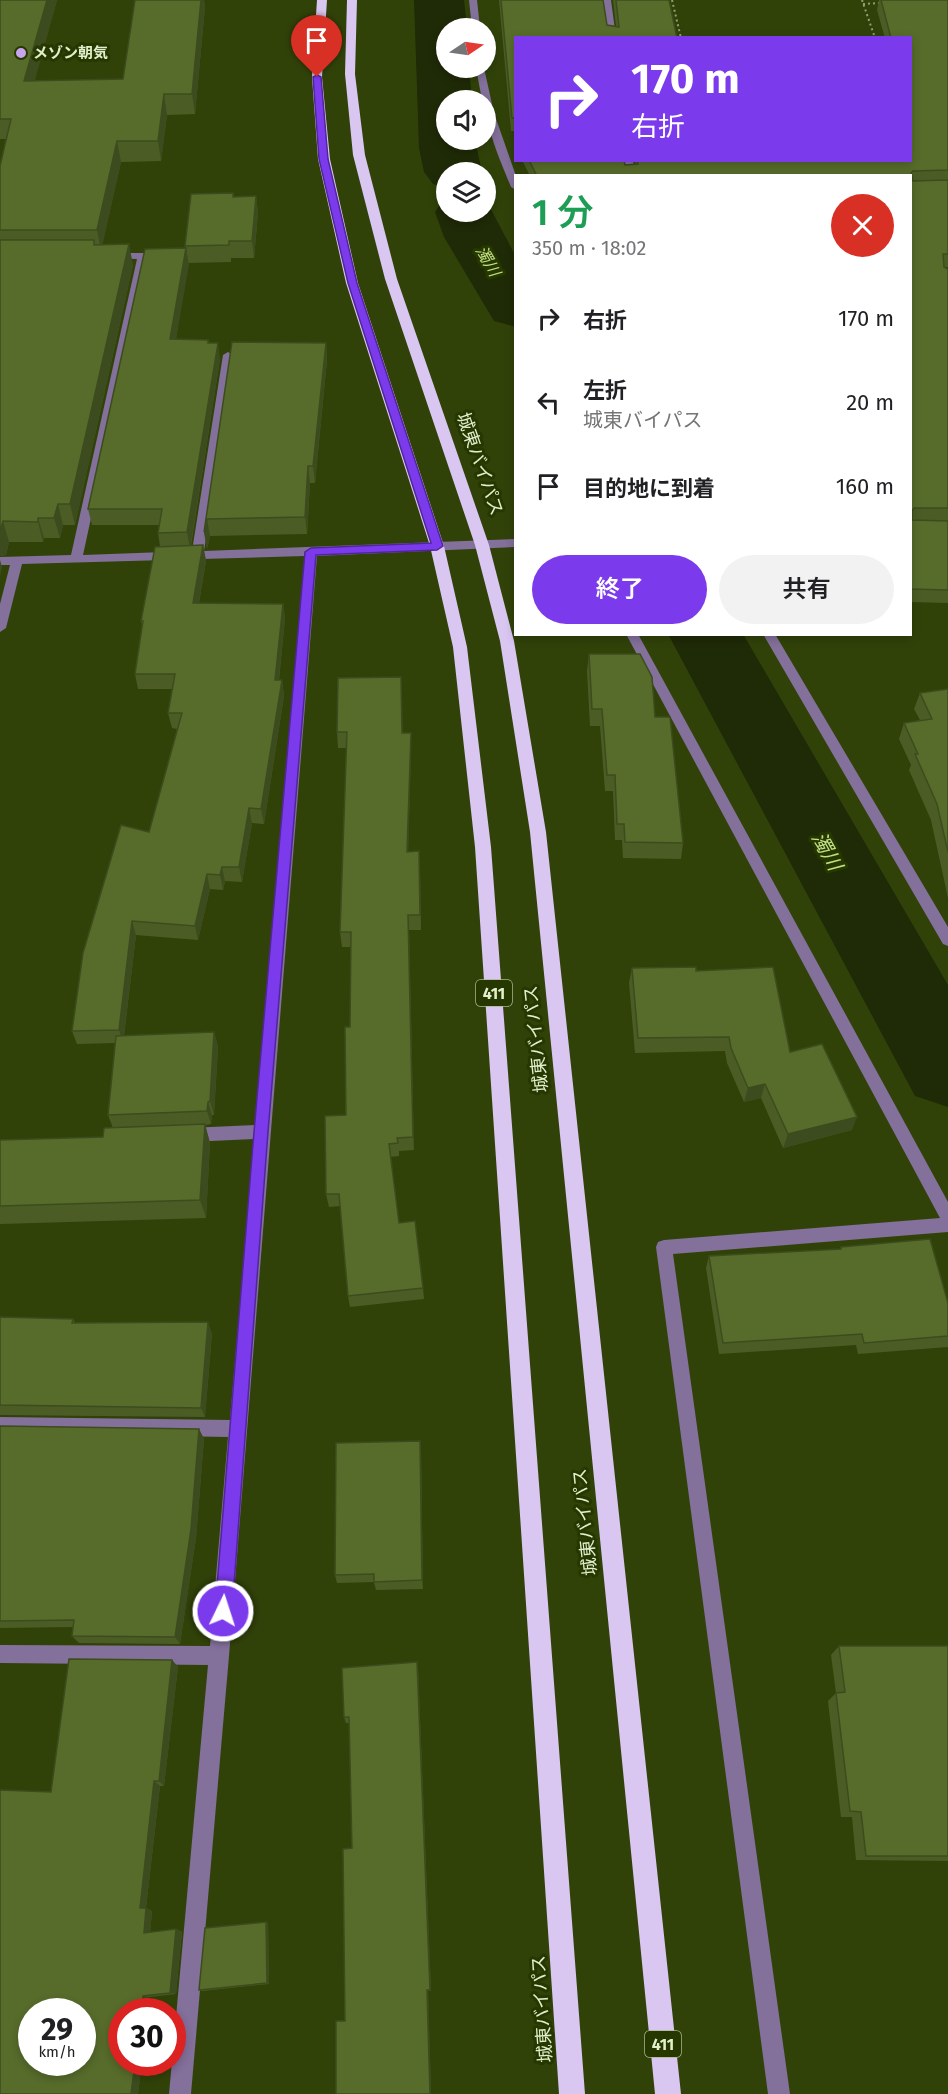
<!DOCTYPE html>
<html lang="ja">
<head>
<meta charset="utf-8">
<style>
	:root { --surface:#fff; --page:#f2f2f2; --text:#202124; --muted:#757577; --accent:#7c3aed }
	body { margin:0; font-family:"Fira Sans","Noto Sans JP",sans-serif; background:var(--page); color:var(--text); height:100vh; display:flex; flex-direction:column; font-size:22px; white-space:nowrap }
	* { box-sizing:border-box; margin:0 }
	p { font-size:20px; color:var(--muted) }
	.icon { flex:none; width:33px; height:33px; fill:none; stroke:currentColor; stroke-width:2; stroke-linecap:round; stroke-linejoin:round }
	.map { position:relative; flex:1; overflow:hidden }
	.side { position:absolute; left:514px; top:174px; width:398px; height:462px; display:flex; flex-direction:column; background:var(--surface); border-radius:0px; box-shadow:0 3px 9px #0003 }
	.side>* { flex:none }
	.hud { position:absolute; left:514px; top:36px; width:398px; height:126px; border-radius:0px; box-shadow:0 3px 9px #0003; background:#7c3aed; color:#fff; overflow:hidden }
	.needle { width:39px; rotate:77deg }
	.fabs { position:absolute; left:436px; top:18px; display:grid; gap:12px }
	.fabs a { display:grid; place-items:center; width:60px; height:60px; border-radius:50%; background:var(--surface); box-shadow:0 3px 9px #0003; font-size:30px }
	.speed { position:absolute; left:18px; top:1998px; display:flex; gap:12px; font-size:30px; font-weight:700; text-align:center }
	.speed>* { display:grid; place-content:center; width:78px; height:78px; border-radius:50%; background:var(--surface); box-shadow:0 3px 9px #0003; line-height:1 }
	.speed small { font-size:15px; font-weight:400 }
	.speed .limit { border:9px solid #d22; background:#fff; color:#111 }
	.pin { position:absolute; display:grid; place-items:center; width:51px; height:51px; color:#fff; margin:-62px -26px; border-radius:50% 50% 50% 0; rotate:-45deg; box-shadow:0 0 6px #0007 }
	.pin .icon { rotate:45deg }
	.me { position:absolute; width:66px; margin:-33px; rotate:4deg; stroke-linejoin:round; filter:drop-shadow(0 0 4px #0008) }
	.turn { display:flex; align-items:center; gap:21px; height:126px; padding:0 18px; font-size:27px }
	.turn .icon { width:78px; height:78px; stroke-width:2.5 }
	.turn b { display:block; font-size:42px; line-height:51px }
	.round { display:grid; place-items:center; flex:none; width:63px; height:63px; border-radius:32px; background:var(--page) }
	.headline { display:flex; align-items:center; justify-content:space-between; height:102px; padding:0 18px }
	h1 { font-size:36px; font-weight:600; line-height:45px; color:#1e9e55 }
	.primary-button { display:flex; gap:12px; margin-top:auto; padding:12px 18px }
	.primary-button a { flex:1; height:69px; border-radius:36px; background:var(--accent); color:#fff; font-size:24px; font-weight:600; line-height:69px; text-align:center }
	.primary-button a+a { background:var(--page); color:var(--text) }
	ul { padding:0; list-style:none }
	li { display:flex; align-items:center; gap:18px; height:84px; padding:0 18px }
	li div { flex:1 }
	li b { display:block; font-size:22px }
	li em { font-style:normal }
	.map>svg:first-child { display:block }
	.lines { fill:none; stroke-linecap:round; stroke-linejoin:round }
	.river { fill:#1f2a07; fill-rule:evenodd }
	.path { stroke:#909f71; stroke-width:2; stroke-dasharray:2 3; stroke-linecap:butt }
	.minor { fill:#83709b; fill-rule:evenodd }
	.highway { fill:#d9c6f1; fill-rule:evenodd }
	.wall { fill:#4b5d25; fill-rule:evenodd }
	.shaded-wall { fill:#3d4c1e }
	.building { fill:#576c2b; stroke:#3d4c1e; stroke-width:1.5; fill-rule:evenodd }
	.route { fill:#7c3aed; stroke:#51269a; stroke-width:1.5 }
	.poi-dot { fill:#c7a6ef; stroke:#273700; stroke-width:2 }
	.labels { text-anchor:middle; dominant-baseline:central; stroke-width:6; stroke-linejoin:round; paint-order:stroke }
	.far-poi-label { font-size:15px; font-weight:bold; fill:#e1efcb; stroke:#273700; text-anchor:start }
	.far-water-label { font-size:16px; font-style:italic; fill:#c0e184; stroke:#273700 }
	.shield { fill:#273700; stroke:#a9b88e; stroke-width:1.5 }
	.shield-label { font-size:16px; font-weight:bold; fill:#e1efcb }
	.street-label { font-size:18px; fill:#e1efcb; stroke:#273700 }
	.water-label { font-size:20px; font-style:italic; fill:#c0e184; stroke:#273700 }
</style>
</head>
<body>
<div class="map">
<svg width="948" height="2094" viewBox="0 0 948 2094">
	<rect width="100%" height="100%" fill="#314209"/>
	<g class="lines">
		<!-- river -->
		<path class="river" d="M414,0h50l3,28h-20v40h22l3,32h-25v40h28l7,32h-35v16l-14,-4 -9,-12 -5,-24z
			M444,199h3v13h39v-12l30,57v70l-22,-6 -50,-84 -9,-25z
			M668,634h75l205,351v122l-33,-11z"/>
		<!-- path -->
		<path class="path" d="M672,0l9,38
			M862,0l13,38
			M863,4l18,-1"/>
		<!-- minor -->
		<path class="minor" d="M469,0h8l3,28h-8z
			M603,0h8l5,38h-8z
			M476,68h8l10,45 22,63v14l-5,-3c-11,-28 -25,-56 -25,-87h-4z
			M623,160h10l2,16h-10z
			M111,253h32l5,3 -65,299 109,-4 31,-196 5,-3 5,3 -29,196 312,-12v8l-199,9 -88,1100 -38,438h-22l39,-429 -208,-2v-18l210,1 18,-209 -228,-4v-16l230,3 24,-281 -65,3 -6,-2 -2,-5 2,-5 6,-2 66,-3 50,-569 -283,8 -16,64 -6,4v-28l10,-39h-10v-8l71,-2 66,-296 -30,-1v-4z
			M626,634h12l310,568v30l-275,22 117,840h-22l-112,-847 2,-5 6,-2 276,-22z
			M763,634h12l173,293v19l-5,-2z"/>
		<!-- highway -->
		<path class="highway" d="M317,0h10l-5,77 8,82 28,124 86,263 23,101 24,200 94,1247h-26l-84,-1247 -22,-200 -23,-101 -84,-263 -28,-124 -6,-82z
			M347,0h10l-2,74 10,81 32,124 92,266 25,96 32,191 135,1262h-26l-125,-1262 -30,-191 -25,-96 -90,-266 -32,-124 -8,-81z"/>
	</g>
	<!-- wall -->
	<path class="wall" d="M0,0h57l-23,81 89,-2 12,-79h69l1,7 -10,107 -28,1 -6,46 -40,1 -19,83 31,20 -58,260h-12l-3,13h-16l-1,4h-34l-3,13 -6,1v-390l6,-27h-6z
		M499,0h104l4,25 9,1 -3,-26h56l8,38h-161v93h-5z
		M879,0h69v267h-3l3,2v334l-38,-1v-426h-380l-8,-16h102l1,5 10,-1v-4h275v-122h-25l-8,-28z
		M233,193l1,4 22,-1 2,17 -4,45h-23v4l-43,1 -12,76 32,1 1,3 11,16 -29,187 12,-1 3,16 -7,42 84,1 2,15 -6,61h3l2,16 -20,128 -12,-1 -10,59 -17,-1 -2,9 -13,-1 -12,51 -62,-5 -12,101 90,-4 4,15 -4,68h-2l-1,9 -6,1 5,18 -4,75 -206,6v-84l103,-3 10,-9 -5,-13 7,-72 -38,1 -5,-13 77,-199 28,-103 -5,-1 -4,-15 4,-24h-34l-3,-15 7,-48 -1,-5 19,-75 -2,-13 1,-8h-67l-4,-16 98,-261 -1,-2z
		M232,342l94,1 1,17 -12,123h-5l-3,51 -97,2 -3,13 -3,-17z
		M589,654l66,63 28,126 -2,16 -58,-1 -1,-18h-7l-2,-49h-8l-5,-65h-10l-3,-55z
		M948,689v209l-17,-78 -22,-50 2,-5 -12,-26 5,-16 16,-3 -6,-11 6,-16z
		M402,693v40h9v16l-3,103 12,15 1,63h-12l5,220 -15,1v5l-9,1 9,66 24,65 1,11 -74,8 -2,-11 -8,-90 -11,1 -3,-13 20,-79 4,-88 1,-80h-9l-2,-15 7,-184h-9l-1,-16z
		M632,968l64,3 94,81 62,78 -69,18 -22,-50 -17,4 -17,-39 -2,-12 -90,2 -6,-70z
		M841,1247l107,89v11l-90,7 -2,-9 -137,9 -13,-86 3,-12 131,-7z
		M0,1317l73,2 2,4 137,10 -7,84 -205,-2z
		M0,1426l199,3 5,10 -8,99 -16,106 -101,-1 -7,-7 1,-9 -73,1z
		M421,1451l2,138 -47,1 -2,-8 -37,1 -2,-8z
		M839,1646h109v215l-92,-1 -4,-43h-11l-13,-116 8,-8 -5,-38z
		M69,1659l103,1 6,7 -14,119h-4l-14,122 6,3 -2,21 26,-3 6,3 -6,62 -27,3 -1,15h-26v50h20l-4,32h-138v-304l51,2zM32,2012h50v50h-50z
		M418,1669l13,322h-3l3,103h-95l9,-73 7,-173 -3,-125h-3l-2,-6z
		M266,1922l2,1 1,61 -67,7 -3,-1z"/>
	<!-- shaded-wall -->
	<path class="shaded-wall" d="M47,0h10l-28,102 -5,-21z
		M201,0h3l1,7 -10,107 -3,-20z
		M164,94l3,21 -6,46 -3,-20z
		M117,141l4,21 -20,89 -4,-21z
		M256,196l2,17 -4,45 -2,-17z
		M129,244l4,21 -58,260 -5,-21z
		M186,248l3,17 -16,91 -3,-17z
		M218,343l2,16 -30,190 -3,-17z
		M326,343l1,17 -12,123 -2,-17z
		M308,466l2,17 -3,51 -2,-17z
		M58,504l5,21 -3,13 -6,-20z
		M38,518l6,20 -1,4 -5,-20z
		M207,519l3,17 -3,13 -3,-17z
		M3,521l6,21 -3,13 -6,1v-25z
		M203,545l3,16 -10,58 -3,-16z
		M0,560l2,7 -2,10z
		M283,604l2,15 -8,77 -2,-16z
		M401,677l1,16 1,56 -1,-16z
		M282,680l2,16 -20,128 -3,-15z
		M411,733v16l-3,118 -1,-15z
		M249,808l3,15 -10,59 -3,-15z
		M222,867l3,14 -2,9 -3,-15z
		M207,874l3,15 -12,51 -3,-14z
		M408,915l1,15 5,220 -1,-13z
		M132,921l4,14 -13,108 -4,-13z
		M214,1032l4,15 -4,68 -4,-14z
		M765,1084l-4,14 -17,4 4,-14z
		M208,1102l4,13 -1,9 -4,-13z
		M857,1117l-5,13 -69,18 5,-14z
		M205,1124l5,19 -4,75 -6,-18z
		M208,1322l4,11 -7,84 -4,-9z
		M199,1429l5,10 -8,99 -16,106 -5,-7z
		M420,1441l1,10 2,138 -1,-9z
		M172,1660l6,7 -14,119 -5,-5z
		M417,1662l1,7 13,322 -1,-1z
		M154,1781l6,5 -14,122 6,3 -2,24 -6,-2 -4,-25z
		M266,1922l2,1 1,61 -2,-1z
		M176,1929l6,3 -6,62 -6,-1z
		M427,1990l1,1 3,103h-1z
		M143,1996l6,1 -1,15h-7z
		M135,2062h7l-4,32h-7z"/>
	<!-- building -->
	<path class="building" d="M0,0h47l-23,81 99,-2 12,-79h66l-9,94h-28l-6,47h-41l-20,89h-97v-64l11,-47h-11z
		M501,0h102l4,25 12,2 -3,-27h53l8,38h-161v80h-4z
		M881,0h67v170l-35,1 -2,2 2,8 35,-1v74h-5l1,13 4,2v239h-34l-2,3v9l36,1v69l-38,-1v-413h-373l-8,-16h95l1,5 13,-1 -1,-4h273v-122h-19z
		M233,193v4l23,-1 -4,45h-23v4l-44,1 6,-52z
		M0,240h94v5l35,-1 -59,260h-12l-4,14h-16v4l-35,-1 -3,10z
		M186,248l-16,91 38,1v3h10l-31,189 -29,1 4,-24h-74l57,-260z
		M232,342l94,1 -13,123h-5l-3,51 -98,2 -3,13z
		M203,545l-10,58 90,1 -8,76h7l-21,129 -12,-1 -10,59h-17l-2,8 -13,-1 -12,52 -63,-5 -13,109 -47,1 11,-78 38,-128 28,7 33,-119h-14l7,-39h-40l8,-53h-2l14,-74z
		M589,654h51l12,23 3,40h15l13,126 -58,-1 -1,-18h-7l-2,-49h-8l-5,-66h-10z
		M401,677l1,56h9l-4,119 12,-1 1,64h-12l5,222 -16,1 1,5 -9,1 10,79 16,-2 8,67 -75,8 -9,-102h-13l-1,-78 21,-1 -1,-88h5l1,-95h-11l7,-200h-10l1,-54z
		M948,689v163l-11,-48 -22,-50h3l-14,-31 28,-4 -12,-26z
		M696,967v4l77,-4 17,85 32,-8 35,73 -69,17 -23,-50 -17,4 -17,-40 -2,-11 -91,1 -6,-70z
		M214,1032l-4,69 -2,1 -1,9 -99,4 8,-79z
		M205,1124l-5,76 -200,6v-66l103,-3 1,-9z
		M930,1239l18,64v33l-84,7 -2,-9 -139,9 -14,-87 132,-7v-2z
		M0,1317l73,2 -1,4 136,-1 -7,86 -201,-3z
		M0,1426l199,3 -8,100 -16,108 -103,-1 2,-16 -74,1z
		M420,1441l2,139 -48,2v-8l-39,1 1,-132z
		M839,1646h109v210h-82l-5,-44 -11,-1 -14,-118 9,-1z
		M69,1659l103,1 -13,121h-5l-14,127h6l-2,25 32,-4 -6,64 -27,3 -2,16h-19v50h13l-4,32h-131v-304l51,2zM32,2012h50v50h-50z
		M417,1662l13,328h-3l3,104h-94v-73h9l-2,-172 9,-1 -3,-131h-5l-2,-49z
		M266,1922l1,61 -68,7 6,-62z"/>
	<!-- route -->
	<path class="route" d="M317,75l4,2 7,82 29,124 86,263 -6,4 -121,5 -48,577 -36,479 -3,6 -6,2 -6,-2 -2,-6 39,-479 51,-580 6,-4 120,-5 -83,-260 -29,-124 -6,-82z"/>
	<!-- markers -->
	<circle class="poi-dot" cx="21" cy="53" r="6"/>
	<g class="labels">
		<!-- far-poi labels -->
		<g class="far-poi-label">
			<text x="33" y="53">メゾン朝気</text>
		</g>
		<!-- far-water labels -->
		<g class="far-water-label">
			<text transform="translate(488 261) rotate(60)">濁川</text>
		</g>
		<!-- shield labels -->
		<g class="shield">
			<rect x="476" y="980" width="36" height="26" rx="4.5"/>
			<rect x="645" y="2031" width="36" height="26" rx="4.5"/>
		</g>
		<g class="shield-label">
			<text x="494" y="993">411</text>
			<text x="663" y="2044">411</text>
		</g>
		<!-- street labels -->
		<g class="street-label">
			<text transform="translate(480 464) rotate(71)">城東バイパス</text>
			<text transform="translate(536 1039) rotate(-96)">城東バイパス</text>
			<text transform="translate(585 1522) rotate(-96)">城東バイパス</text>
			<text transform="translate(542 2009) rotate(-94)">城東バイパス</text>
		</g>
		<!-- water labels -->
		<g class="water-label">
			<text transform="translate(827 851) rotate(61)">濁川</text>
		</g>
	</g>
</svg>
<div class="fabs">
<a><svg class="needle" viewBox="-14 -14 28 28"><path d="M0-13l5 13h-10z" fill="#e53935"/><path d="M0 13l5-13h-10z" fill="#757577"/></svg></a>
<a><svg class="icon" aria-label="sound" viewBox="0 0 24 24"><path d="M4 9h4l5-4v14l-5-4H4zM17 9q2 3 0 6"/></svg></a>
<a><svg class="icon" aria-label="layers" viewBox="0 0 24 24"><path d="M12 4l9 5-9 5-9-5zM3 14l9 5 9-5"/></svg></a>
</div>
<div class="speed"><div>29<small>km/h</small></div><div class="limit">30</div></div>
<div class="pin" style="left:317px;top:77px;background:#d93025"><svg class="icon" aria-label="arrive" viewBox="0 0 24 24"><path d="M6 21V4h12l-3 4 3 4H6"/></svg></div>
<svg class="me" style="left:223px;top:1611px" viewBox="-20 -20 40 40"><circle r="17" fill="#7c3aed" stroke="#fff" stroke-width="3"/><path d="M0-11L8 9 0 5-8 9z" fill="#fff"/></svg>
<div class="hud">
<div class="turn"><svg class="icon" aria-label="right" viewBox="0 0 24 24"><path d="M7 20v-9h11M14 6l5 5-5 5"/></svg><div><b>170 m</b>右折</div></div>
</div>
<section class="side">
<div class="headline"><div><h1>1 分</h1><p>350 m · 18:02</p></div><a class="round" style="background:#d93025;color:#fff"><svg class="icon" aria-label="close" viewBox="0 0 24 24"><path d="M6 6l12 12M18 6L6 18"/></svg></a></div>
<ul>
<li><svg class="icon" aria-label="right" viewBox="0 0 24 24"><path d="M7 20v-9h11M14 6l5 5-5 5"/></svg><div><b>右折</b></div><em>170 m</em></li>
<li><svg class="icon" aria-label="left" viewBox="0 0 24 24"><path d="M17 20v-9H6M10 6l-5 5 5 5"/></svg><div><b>左折</b><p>城東バイパス</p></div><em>20 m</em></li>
<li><svg class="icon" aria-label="arrive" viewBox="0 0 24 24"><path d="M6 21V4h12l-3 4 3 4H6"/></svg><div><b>目的地に到着</b></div><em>160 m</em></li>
</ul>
<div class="primary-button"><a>終了</a><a>共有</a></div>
</section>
</div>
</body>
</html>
